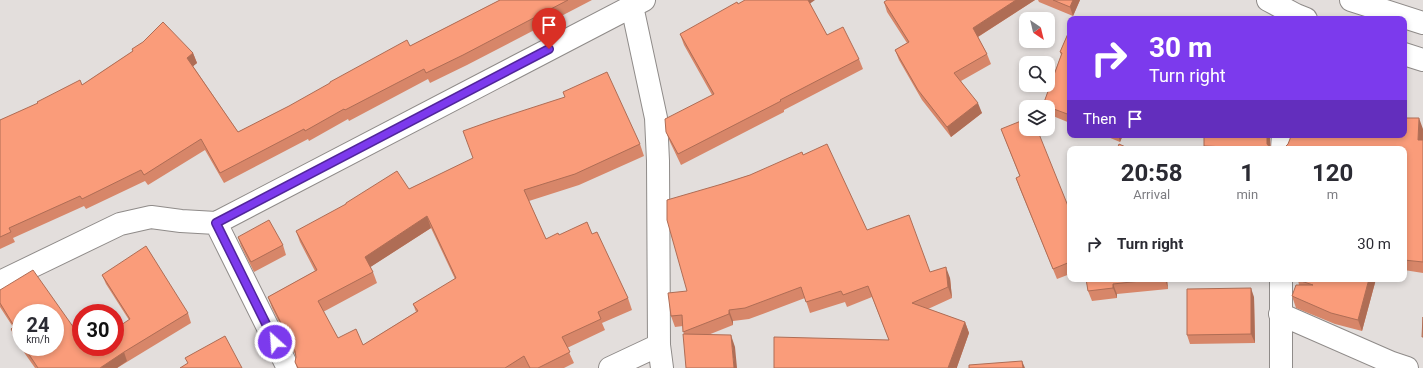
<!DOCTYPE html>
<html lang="en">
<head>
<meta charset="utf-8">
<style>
	:root { --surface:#fff; --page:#f2f2f3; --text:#2b2b33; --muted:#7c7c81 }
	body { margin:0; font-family:Roboto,sans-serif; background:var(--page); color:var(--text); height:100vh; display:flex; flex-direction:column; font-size:15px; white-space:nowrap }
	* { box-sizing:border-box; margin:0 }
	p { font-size:13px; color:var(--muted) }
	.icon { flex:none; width:22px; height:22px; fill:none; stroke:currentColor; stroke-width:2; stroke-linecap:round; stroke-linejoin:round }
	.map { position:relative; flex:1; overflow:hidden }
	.side { position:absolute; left:1067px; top:146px; width:340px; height:136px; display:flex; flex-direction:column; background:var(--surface); border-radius:8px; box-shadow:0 2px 6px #0003 }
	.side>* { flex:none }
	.hud { position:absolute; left:1067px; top:16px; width:340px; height:122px; border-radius:8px; box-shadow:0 2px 6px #0003; background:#7c3aed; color:#fff; overflow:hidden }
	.needle { width:26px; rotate:145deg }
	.controls { position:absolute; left:1019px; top:12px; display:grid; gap:8px }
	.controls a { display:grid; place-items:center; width:36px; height:36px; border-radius:8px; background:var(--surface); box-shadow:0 2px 6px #0003; font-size:20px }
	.speed { position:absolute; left:12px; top:304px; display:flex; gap:8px; font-size:20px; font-weight:700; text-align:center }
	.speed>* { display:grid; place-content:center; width:52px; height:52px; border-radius:50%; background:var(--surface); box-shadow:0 2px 6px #0003; line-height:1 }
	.speed small { font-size:10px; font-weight:400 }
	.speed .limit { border:6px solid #d22; background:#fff; color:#111 }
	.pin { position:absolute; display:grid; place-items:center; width:34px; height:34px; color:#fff; margin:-41px -17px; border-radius:50% 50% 50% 0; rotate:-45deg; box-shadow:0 0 4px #0007 }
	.pin .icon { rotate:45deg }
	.me { position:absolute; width:44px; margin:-22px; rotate:334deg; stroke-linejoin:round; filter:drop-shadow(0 0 3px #0008) }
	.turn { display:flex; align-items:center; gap:14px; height:84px; padding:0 16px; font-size:18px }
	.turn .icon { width:52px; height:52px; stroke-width:2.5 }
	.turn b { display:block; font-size:28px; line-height:34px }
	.then { display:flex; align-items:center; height:38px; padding:0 16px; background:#0003; gap:8px; font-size:15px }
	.eta { display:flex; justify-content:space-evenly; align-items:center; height:68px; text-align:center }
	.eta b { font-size:24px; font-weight:700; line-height:28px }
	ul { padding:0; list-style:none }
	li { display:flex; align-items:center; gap:12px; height:60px; padding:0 16px }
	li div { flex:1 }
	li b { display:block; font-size:15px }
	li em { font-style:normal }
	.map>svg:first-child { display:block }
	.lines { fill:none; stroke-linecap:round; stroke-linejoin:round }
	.street-casing { stroke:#8f8b89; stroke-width:24 }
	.primary-casing { stroke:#8f8b89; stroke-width:24 }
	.street { stroke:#fff; stroke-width:22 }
	.primary { stroke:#fff; stroke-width:22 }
	.wall { fill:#d78669; fill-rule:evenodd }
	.shaded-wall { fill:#af6d55 }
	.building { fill:#fa9c7a; stroke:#af6d55; fill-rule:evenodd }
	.route-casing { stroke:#51269a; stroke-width:10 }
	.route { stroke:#7c3aed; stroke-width:7 }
</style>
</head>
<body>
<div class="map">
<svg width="1423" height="368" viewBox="0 0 1423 368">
	<rect width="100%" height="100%" fill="#e3dedc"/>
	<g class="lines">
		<defs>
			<path id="street" d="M632,6l24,112 2,43 1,184 3,23
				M1282,149l1,-14
				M216,223l72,145
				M1281,279v89
				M0,282l120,-58 31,-7 30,4 35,2 428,-223
				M1280,314l112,49 15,5
				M610,368l49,-23"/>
			<path id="primary" d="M1268,0l28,15 10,4
				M1351,0l72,23
				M1404,54l19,6"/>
		</defs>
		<!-- street casing -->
		<use href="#street" class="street-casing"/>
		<!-- primary casing -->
		<use href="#primary" class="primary-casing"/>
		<!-- street -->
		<use href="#street" class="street"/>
		<!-- primary -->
		<use href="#primary" class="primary"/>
	</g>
	<!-- wall -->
	<path class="wall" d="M500,0h92l-125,65 -37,18 -2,-4 -79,42 -1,-2 -39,22 -1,-2 -84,44 -19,-33 -57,35 -3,-4 -59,28 -2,-3 -71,32 2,4 -15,7v-129l82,-35 51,-34 -1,-2 61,4 4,10 -4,3 45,66 172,-86z
		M1035,0l-57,37 9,17 4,10 -30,17 21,32 -31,24 -29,-37 -23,-40 -4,-10 12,-7 -20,-31 -3,-10z
		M1038,0h42l-7,16 -34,-14z
		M810,4l17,31 32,24 4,10 -79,41v2l-103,53 -11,-23 -4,-10 46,-37 -28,-50 -4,-11z
		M1070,29v94l-22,-9v-7h-4l-1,-2 18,-50 -1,-3z
		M1001,129l69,82v63l-13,5 -37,-90 -4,-11 4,-1z
		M1423,129v144l-19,-3v-121h-119l-1,-1 4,-4 2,-5z
		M1103,135h20l-3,7z
		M1270,138l1,11h-66l-1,-3z
		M640,144l4,12 -65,29 -50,16 17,38 13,-4 33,-1 36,64 4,12 -30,13 3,7 -38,18 7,15 -10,5h-267l-2,-6 1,-6 -24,-48 -4,-11 47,-26 -15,-29 -4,-11 113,-42 64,-30zM431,228l24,51 -42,25 3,8 -53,33 -25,-7 -15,-26 54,-29 -4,-11 -3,-5z
		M750,175l117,55 63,42 20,6 2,20 -24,11 37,13 4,11 -12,34v1h-183l115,-28 -17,-43 -25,10 -2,-5 -35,11 -5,-15 -56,21 -16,2v4l-25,10 27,12 -51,-13 -1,-8 -8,1 -4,-11 16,-25 35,-107z
		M238,237l45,8 3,10 -32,17 -13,-26z
		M102,275l86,38 3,10 -74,45h-82l-21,-30 -3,-9 2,-2 -13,-20v-17l81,57h34l14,-27 -23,-36zM21,313l34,34h-34z
		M1086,279h81l1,10 -51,5v4l-25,3 -4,-10z
		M1376,279l-14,52 -27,-7 -39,-16 -4,-12 7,-11 -1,-5z
		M1254,297l1,46 -65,1 -3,-9z"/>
	<!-- shaded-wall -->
	<path class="shaded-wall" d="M807,0h8l-7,5z
		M1016,0h19l-59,38 -3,-10z
		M1073,0h7l-7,16 -3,-9z
		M193,53l4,10 -6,5 -4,-10z
		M978,103l4,10 -31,24 -4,-10z
		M1419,118l4,11v22l-5,-11z
		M1118,135h5l-3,7z
		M1266,135h3l1,3v11l-3,-5z
		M427,216l4,12 -62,40 -4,-11z
		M946,267l4,11 2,20 -4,-11z
		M1165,279h2l1,10z
		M1369,279h7l-14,52 -4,-11z
		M1113,284l4,10v4l-4,-10z
		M1251,288l3,9 1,46 -4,-9z
		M729,310l4,11v4l-4,-11z
		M965,322l4,11 -12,34v1h-9z
		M731,335l4,12 2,21h-3z
		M124,352l3,9 -10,7h-17z
		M1022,361l3,7h-2z"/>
	<!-- building -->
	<path class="building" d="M500,0h68l-105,55 -37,18 -2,-4 -79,41 -1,-1 -39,22 -1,-2 -84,44 -19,-34 -57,36 -3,-5 -59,29 -2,-3 -71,32 2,4 -11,5v-117l38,-17 -1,-1 43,-22 2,5 51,-34 -1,-2 11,-7 20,-20 30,31 -6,5 51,74 51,-26 41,-23v-1l77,-42 3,6z
		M745,0h63l19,35 16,-8 16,32 -79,41 1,1 -103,53 -12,-22 -1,-13 49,-25 -34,-60 57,-32 1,2z
		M887,0h129l-43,28 14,26 -33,19 24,30 -31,24 -29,-37 -23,-40 14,-8 -25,-40z
		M1053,0h20l-3,7z
		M1070,29v86l-27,-10 19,-52 -2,-1z
		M607,72l33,72 -65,30 -51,16 22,49 12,-6 1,2 28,-13 5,12 5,-2 31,66 -30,14 3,7 -39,18 8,15 -32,16h-8l-6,-12 -19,12h-207l-3,-6 1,-5 -1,-6 -27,-54 49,-27 -21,-39 50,-27v-1l51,-32 12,18 64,-31 -10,-27 28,-10 74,-24 -2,-5zM427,216l29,62 -43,26 5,7 -55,34 -7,-16 -18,9 -20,-37 55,-29 -8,-15z
		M1404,118h15l-1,22h5v122l-19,-2v-111h-110l-10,-1 4,-4 2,-5 1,-4h113z
		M1026,119v10h11l33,82v51l-17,7 -37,-91 4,-2 -19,-47z
		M1204,135h63v9l4,5 -30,-1v1h-15l1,-2 -23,-1z
		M827,144l40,86 42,-15 21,57 16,-5 2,20 -36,16 53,19 -17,46 9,-1 -1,1h-182v-31l115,3 -21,-54 -25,9 -2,-4 -35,11 -5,-15 -56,21 -16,2v4l-46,18 -1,-17 -11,1 -3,-23 19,-2 -20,-71v-20l55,-16 28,-9 52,-23 1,3z
		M1119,144l11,5h-13z
		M269,220l14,25 -32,17 -13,-25z
		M146,246l42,67 -64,39 -24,16h-62l-14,-21h31v-34h-34v30l-10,-14 3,-3 -14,-23v-13l33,-20 48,68v9h34v-18l15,-10 -28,-44z
		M1086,279h73l-46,5v4l-25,3z
		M1298,279h71l-11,41 -27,-7 -39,-17 4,-11h17l-15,-5z
		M1251,288v46l-64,1v-46z
		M1423,317v20h-1z
		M683,334l48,1 3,33h-48z
		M225,336l17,32h-62l8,-5 -3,-5z
		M1022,361l1,7h-54v-3z"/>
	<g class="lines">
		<defs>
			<path id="route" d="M275,342l-59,-119 333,-174"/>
		</defs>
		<!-- route casing -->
		<use href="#route" class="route-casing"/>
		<!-- route -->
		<use href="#route" class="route"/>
	</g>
</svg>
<div class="controls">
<a><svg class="needle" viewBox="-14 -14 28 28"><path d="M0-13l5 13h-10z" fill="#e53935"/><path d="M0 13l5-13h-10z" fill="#7c7c81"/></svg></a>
<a><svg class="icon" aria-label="search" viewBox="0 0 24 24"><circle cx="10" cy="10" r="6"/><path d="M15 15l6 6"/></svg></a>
<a><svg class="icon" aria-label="layers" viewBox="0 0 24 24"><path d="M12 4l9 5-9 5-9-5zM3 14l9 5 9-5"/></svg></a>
</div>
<div class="speed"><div>24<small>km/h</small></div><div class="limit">30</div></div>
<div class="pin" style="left:549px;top:49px;background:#d93025"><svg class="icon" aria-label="arrive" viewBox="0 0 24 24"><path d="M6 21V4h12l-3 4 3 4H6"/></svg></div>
<svg class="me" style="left:275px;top:342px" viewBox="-20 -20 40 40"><circle r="17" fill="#7c3aed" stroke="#fff" stroke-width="3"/><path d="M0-11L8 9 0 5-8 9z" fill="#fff"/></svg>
<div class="hud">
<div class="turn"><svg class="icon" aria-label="right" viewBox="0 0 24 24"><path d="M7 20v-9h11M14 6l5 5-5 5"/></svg><div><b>30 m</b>Turn right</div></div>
<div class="then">Then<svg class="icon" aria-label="arrive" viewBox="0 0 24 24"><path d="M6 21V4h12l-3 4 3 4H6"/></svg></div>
</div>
<section class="side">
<div class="eta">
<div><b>20:58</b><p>Arrival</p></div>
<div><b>1</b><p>min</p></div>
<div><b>120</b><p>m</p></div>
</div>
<ul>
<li><svg class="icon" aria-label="right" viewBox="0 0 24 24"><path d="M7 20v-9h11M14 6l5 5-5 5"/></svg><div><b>Turn right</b></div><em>30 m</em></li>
</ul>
</section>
</div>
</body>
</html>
